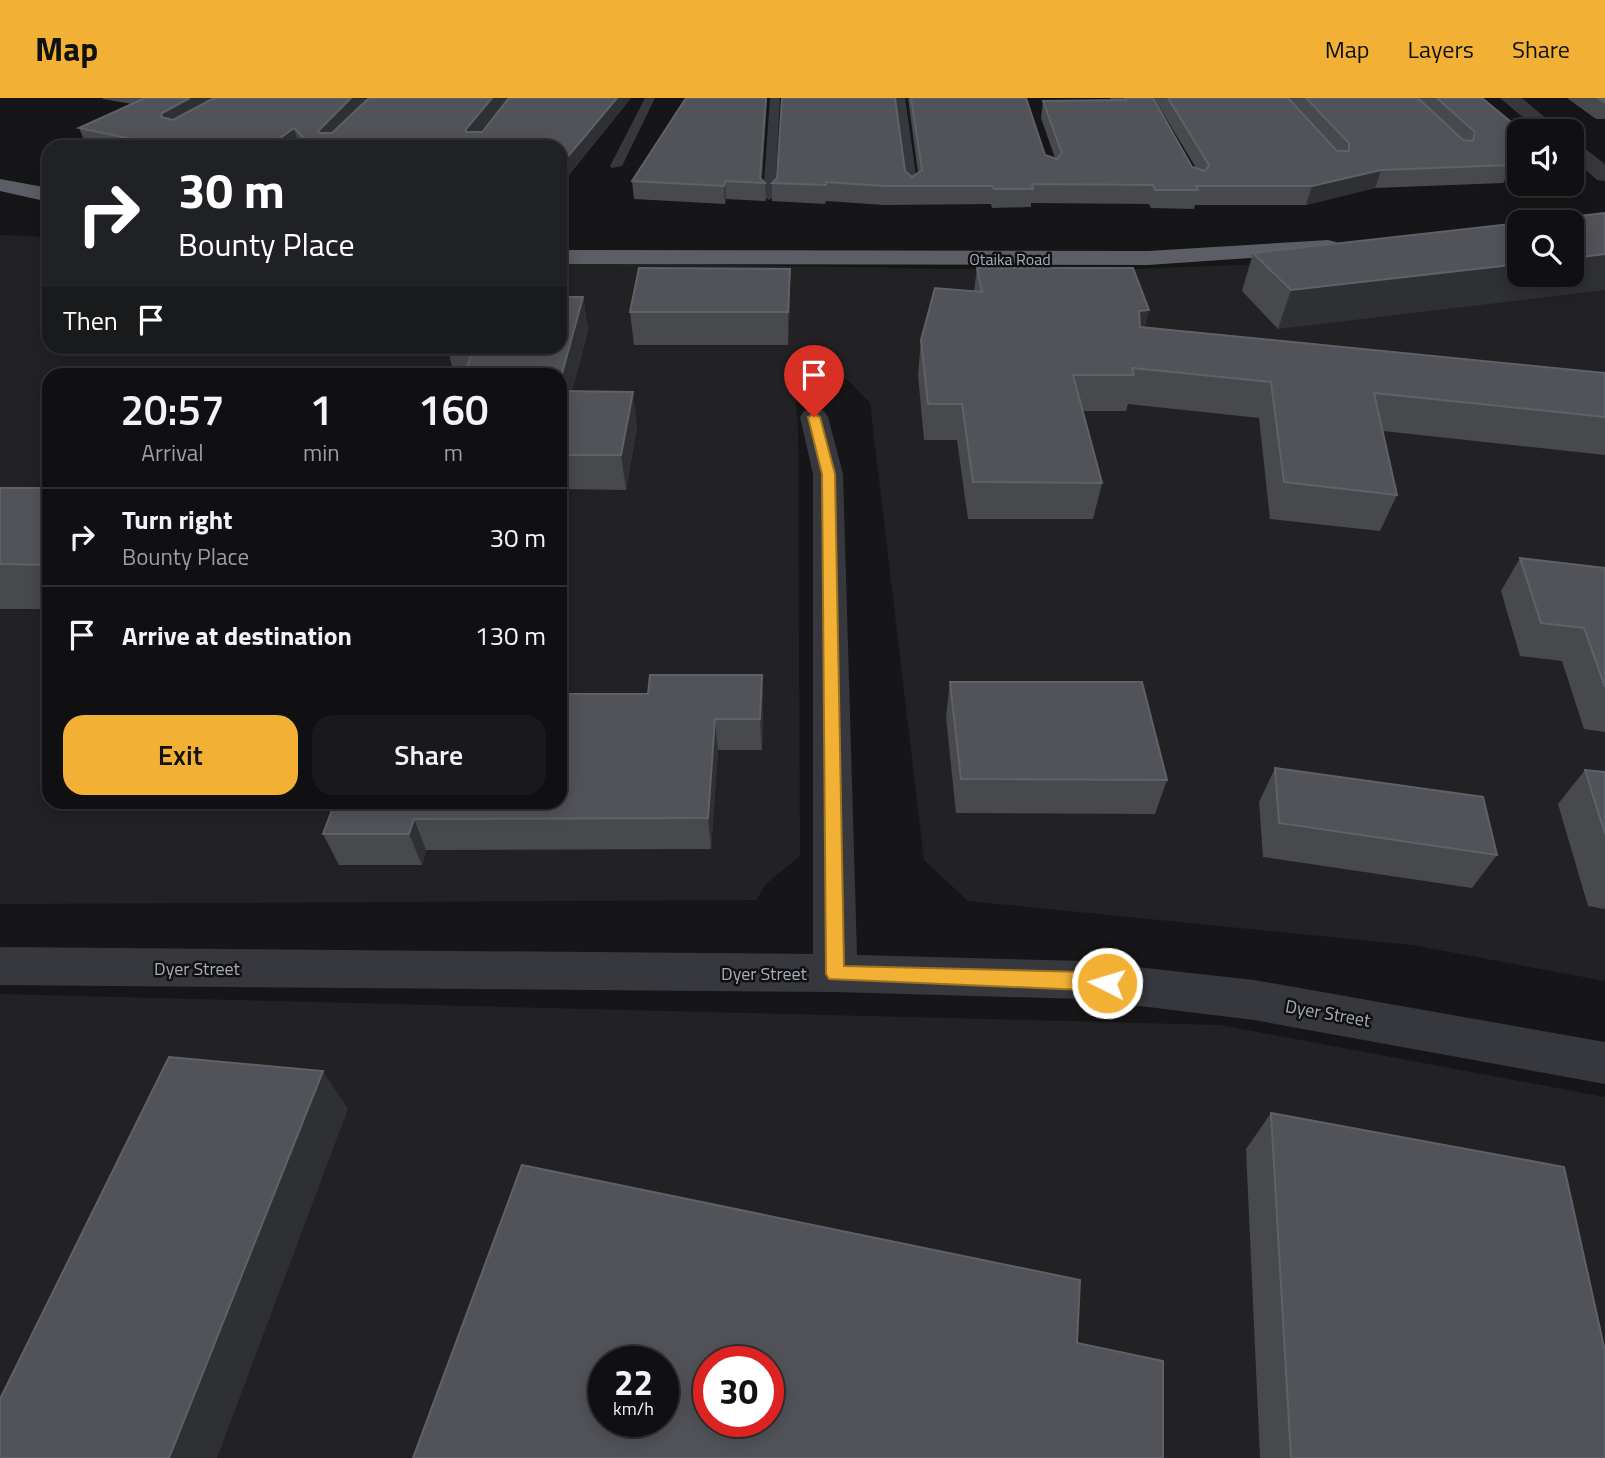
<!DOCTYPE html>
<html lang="en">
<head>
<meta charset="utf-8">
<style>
	:root { --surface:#101012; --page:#19191b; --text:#f1f3f6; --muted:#9c9d9f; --line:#303032; --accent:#f2b134 }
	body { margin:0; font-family:"Titillium Web",sans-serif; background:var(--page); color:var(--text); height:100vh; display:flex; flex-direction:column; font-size:26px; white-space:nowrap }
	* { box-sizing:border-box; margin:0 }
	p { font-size:23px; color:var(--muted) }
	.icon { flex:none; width:38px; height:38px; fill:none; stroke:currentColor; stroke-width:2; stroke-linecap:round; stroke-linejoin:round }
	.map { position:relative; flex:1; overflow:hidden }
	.details { position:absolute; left:42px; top:270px; width:525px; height:441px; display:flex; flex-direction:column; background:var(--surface); border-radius:21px; box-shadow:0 4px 18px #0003,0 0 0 2px var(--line) }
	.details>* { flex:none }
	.guide { position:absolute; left:42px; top:42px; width:525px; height:214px; border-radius:21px; box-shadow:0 4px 18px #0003,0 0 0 2px var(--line); background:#202124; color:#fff; overflow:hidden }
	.fabs { position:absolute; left:1507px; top:21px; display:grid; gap:14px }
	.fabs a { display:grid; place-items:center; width:77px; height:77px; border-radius:14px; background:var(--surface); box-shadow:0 4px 18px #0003,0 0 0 2px var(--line); font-size:35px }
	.speed { position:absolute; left:588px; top:1248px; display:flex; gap:14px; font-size:35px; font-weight:700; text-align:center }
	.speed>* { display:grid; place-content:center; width:91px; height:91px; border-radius:50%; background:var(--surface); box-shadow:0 4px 18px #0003,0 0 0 2px var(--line); line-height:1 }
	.speed small { font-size:18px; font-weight:400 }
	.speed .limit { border:10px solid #d22; background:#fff; color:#111 }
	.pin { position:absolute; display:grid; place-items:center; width:60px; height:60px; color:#fff; margin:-72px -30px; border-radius:50% 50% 50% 0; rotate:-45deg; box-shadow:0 0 7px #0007 }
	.pin .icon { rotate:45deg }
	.me { position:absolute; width:77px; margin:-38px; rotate:275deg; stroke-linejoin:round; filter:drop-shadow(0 0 5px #0008) }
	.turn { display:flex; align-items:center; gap:24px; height:147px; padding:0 21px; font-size:32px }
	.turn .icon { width:91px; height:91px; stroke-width:2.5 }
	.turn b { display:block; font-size:49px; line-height:60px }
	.then { display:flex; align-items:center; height:66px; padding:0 21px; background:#0003; gap:14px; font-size:26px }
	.eta { display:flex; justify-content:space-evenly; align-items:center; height:119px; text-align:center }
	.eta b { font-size:42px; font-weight:600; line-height:49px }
	.button { display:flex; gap:14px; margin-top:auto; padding:14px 21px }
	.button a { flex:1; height:80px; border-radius:21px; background:var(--accent); color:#111; font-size:28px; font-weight:600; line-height:80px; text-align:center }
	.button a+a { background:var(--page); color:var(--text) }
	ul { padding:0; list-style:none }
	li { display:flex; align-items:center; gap:21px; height:98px; padding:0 21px; border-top:2px solid var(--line) }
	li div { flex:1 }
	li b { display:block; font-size:26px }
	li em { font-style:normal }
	header { display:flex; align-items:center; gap:42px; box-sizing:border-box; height:98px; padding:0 35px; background:var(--accent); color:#111 }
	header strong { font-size:33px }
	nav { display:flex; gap:38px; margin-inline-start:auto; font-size:24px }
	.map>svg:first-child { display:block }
	.built { fill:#222225; fill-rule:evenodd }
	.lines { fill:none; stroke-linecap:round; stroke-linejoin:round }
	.service { fill:#37383d; fill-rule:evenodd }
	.minor { fill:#37383d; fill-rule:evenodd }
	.trunk { fill:#5b5e65; fill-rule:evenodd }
	.wall { fill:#47494d }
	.shaded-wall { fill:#2f3033 }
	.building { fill:#525359; stroke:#5f6168; stroke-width:2; fill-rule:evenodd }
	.route { fill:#f2b134; stroke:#9d7322; stroke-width:2 }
	.labels { text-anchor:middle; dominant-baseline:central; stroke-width:5; stroke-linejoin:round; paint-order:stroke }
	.far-street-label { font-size:16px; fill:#a8adb8; stroke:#111113 }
	.street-label { font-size:18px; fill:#a8adb8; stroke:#111113 }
</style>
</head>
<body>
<header>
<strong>Map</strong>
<nav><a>Map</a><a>Layers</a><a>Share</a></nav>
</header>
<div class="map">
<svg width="1605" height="1360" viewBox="0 0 1605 1360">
	<rect width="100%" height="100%" fill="#161618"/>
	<!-- built -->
	<path class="built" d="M0,137l49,2v109h511v-84l508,9 294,-10 157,14h53l33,-37v743l-193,-36 -444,-44 -44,-41 -54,-457 -22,-23 -22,-4 -31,17 3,36 2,427 -33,27 -11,17 -756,4zM49,276h511v428h-511z
		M0,896l1220,31 385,72v361h-1605zM604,1264h59v59h-59zM709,1264h59v59h-59z"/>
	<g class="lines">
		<!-- service -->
		<path class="service" d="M645,0h10l-33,68 -10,2 -2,-2z
			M770,0h10l-5,98 -6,4 -6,-4z
			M895,0h10l13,91 -6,4 -6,-4z"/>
		<!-- minor -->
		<path class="minor" d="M1500,0h22l39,33h-22z
			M1572,44l7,2 26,20v17l-8,-1 -25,-22z
			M814,311l10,2 4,6 15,57 14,481 226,6 171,19 351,62v42l-351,-64 -171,-21 -248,-7 -835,-7v-38l813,7v-480l-13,-57 4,-6z"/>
		<!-- trunk -->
		<path class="trunk" d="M0,81l49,9v14l-49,-11z
			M1328,142l8,2 4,5 -4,5 -188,13 -588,-1v-14l588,1z"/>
	</g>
	<!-- wall -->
	<path class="wall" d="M103,0h262l1,3 142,-3 -28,34h2l27,-34h122l-71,88v-39h-259l-2,-2 -3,2h-199l-11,-2 -7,-17 53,-24 -29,-5z
		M767,0l-5,81 3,4 1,18 -40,-2 -1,5 -91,-5 -2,-18z
		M908,0h118l19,57 10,3 -14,-40 2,-17 68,-1 -1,-2h43l39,69 4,1 -42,-70h328l37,68 -16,17 -128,5 -69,17h-111l-1,4 -43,-1 -2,-4 -118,-1v4l-39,1 -1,-4 -107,1 -58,-4 -1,3 -53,-3v-18l5,-5 128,-7 7,6 6,-4z
		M1567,0h38v21h-9z
		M1519,125l-241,106 -36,-38 11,-38z
		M977,170l168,59 460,46v82l-222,-24 14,64 -17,36 -110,-12 -11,-101 -131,-14 -2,7h-43l19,72 -9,36h-125l-11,-79h-33l-6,-65 3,-35 53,-49z
		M583,199l5,33 -16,61 65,35 -11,64 -66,-1v-115h-106l-7,-28z
		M790,204l-2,43h-154l-4,-33z
		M0,390h49v121h-49z
		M1520,460l85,10v164l-21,-3 -22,-68 -42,-5 -19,-65z
		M762,577l1,32 -1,43h-44l-7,99 -285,1 -4,15h-83l-16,-31 325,-140z
		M950,584l217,98 -12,34 -199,-1 -10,-96z
		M1275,670l222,87 -25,33 -209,-31 -4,-55z
		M1585,672l20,2v137l-17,-3 -30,-102z
		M1271,1015l334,345h-345l-14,-309z"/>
	<!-- shaded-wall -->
	<path class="shaded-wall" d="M190,0h35l-57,32 -7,-13 1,-4z
		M351,0h14l1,5 -44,44 -4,-16z
		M492,0h16l-39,47 -3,-16z
		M617,0h14l-71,88v-20z
		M766,0h1l-6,84h-1z
		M294,30l5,17 -3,2h-28z
		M1519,58v10l-16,17 8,-18z
		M1381,72l-6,18 -69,17 6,-19z
		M725,83l1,18 -1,5 -1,-18z
		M1605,156v36l-327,39 13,-39 228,-26v11h53v-17z
		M790,171v33l-2,43v-33z
		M583,199l5,33 -25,95 -3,-18v-26z
		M1149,212l-8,35 -2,-34z
		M633,294l4,34 -11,64 -5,-35z
		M762,577l1,32 -1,43 -2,-31z
		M715,621l3,31 -7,99 -3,-31z
		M414,721l12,31 -4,15 -13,-31z
		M323,973l25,38 -131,349h-48z"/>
	<!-- building -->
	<path class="building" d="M145,0h45l-28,15 -1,4 12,3 41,-22h137l-33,33 2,2h12l37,-35h123l-26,31v3h16l27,-34h108l-57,68v-19h-247l-19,-19 -26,19h-82l-35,-4 -72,-15z
		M686,0h80l-6,80 5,5 -40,-2 -1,5 -92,-5z
		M782,0h113l10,73 7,6 10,-7 -11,-72h115l19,57 12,4 5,-6 -19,-52 83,-1 -1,-2h28l39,69 13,4 4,-6 -41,-67h120l49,53h12v-8l-43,-45h112l45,42 10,1 2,-9 -38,-34h45l40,33h-3v25l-8,9 -130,5 -69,16h-116l2,4h-43l-2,-5 -121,-1 1,5h-39l-1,-3h-108l-59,-4v3l-54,-2 5,-5z
		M1598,0h7v4h-1z
		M1605,115v41l-33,4v-36h-46z
		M1519,125v41l-228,26 -38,-37z
		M639,170l151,1 -2,43h-158z
		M977,170h156l16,42 -10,1 1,16 465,46v44l-231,-24 23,102 -113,-13 -13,-100 -139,-14 2,7h-61l29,108 -129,-1 -11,-78h-34l-7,-64 14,-52 47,4z
		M560,199h23l-23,84v-7h-96l11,-28h85z
		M560,293l73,1 -12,63h-61z
		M0,390h49v77l-49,-1z
		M1520,460l85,10v119l-21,-59 -43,-5z
		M650,577h112l-2,44h-45l-7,99 -294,1 -5,15h-86l12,-32h225v-108h88z
		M950,584h192l25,98 -206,-1z
		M1275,670l208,29 14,58 -218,-32z
		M1585,672l20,2v62z
		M169,959l154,14 -154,387h-169v-59z
		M1271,1015l293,54 41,184v107h-314z
		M522,1067l558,115 -3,63 86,18v97h-750zM604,1264h59v59h-59zM709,1264h59v59h-59z"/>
	<!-- route -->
	<path class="route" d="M814,316l6,3 15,57 9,492 239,6 31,5 2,6 -2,5 -7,3 -278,-12 -3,-5 -4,-500 -14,-57z"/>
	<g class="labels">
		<!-- far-street labels -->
		<g class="far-street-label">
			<text x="1010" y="161">Otaika Road</text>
		</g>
		<!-- street labels -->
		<g class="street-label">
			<text x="197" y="870">Dyer Street</text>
			<text x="764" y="875">Dyer Street</text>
			<text transform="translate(1328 915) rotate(10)">Dyer Street</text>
		</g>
	</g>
</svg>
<div class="fabs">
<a><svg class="icon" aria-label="sound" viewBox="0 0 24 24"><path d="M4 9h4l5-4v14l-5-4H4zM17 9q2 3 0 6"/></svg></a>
<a><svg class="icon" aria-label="search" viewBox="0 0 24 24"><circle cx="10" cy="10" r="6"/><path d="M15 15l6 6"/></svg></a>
</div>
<div class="speed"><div>22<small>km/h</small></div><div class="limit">30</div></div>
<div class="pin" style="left:814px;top:319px;background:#d93025"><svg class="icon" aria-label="arrive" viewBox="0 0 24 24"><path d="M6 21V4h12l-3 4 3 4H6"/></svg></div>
<svg class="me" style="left:1107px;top:885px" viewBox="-20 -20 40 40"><circle r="17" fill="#f2b134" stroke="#fff" stroke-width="3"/><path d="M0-11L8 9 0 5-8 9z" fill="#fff"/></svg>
<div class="guide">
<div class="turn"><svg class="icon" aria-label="right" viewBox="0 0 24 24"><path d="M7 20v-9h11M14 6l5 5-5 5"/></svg><div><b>30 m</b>Bounty Place</div></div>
<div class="then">Then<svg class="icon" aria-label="arrive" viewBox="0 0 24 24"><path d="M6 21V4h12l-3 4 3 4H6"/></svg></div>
</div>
<section class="details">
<div class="eta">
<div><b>20:57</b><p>Arrival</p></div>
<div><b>1</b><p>min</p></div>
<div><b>160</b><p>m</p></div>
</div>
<ul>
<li><svg class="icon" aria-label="right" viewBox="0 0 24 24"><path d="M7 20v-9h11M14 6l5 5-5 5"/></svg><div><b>Turn right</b><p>Bounty Place</p></div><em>30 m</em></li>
<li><svg class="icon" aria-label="arrive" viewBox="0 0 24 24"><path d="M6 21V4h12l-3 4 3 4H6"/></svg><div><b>Arrive at destination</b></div><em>130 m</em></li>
</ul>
<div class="button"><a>Exit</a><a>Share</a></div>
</section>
</div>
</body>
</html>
